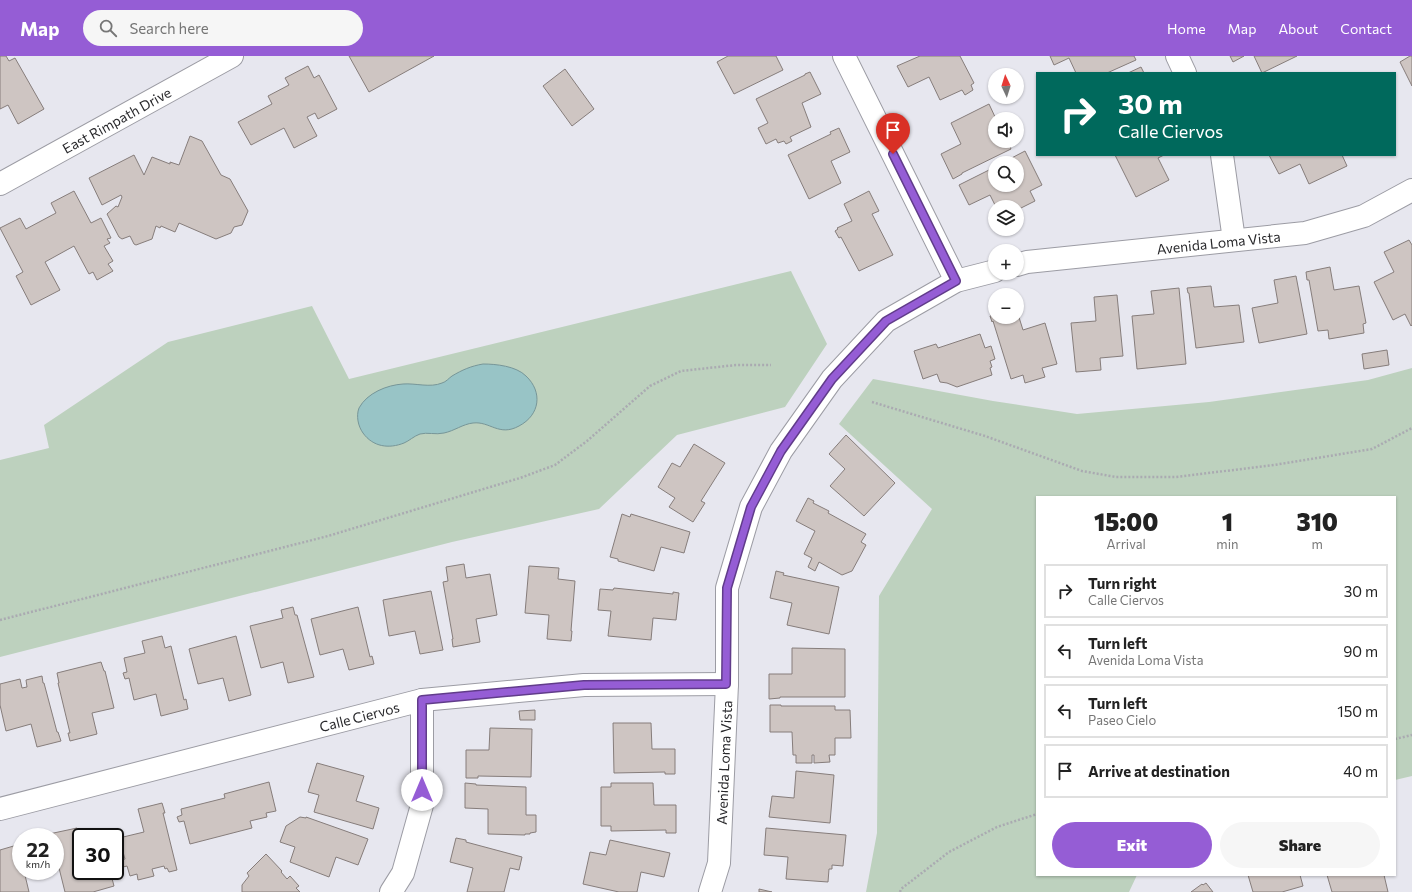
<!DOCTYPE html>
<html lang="en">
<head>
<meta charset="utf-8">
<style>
	:root { --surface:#fff; --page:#f6f6f6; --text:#222; --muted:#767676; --line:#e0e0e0; --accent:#955dd5 }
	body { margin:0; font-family:Commissioner,sans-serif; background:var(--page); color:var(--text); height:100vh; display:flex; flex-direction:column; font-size:15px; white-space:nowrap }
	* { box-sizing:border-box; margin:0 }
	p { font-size:13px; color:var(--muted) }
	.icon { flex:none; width:22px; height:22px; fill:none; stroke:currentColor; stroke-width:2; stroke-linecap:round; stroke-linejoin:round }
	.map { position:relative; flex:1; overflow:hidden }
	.drawer { position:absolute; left:1036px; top:440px; width:360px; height:380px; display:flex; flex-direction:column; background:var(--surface); border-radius:0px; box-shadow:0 1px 3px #0004 }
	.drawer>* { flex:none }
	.banner { position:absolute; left:1036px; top:16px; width:360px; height:84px; border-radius:0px; box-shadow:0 1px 3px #0004; background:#00695c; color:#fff; overflow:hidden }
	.needle { width:26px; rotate:356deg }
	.fabs { position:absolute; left:988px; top:12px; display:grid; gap:8px }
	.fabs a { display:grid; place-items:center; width:36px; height:36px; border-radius:50%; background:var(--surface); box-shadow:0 1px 3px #0004; font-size:20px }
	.speed { position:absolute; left:12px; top:772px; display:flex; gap:8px; font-size:20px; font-weight:700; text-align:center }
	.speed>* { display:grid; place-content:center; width:52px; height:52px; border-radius:50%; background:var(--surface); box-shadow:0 1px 3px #0004; line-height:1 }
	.speed small { font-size:10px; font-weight:400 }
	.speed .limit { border:2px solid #111; border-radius:6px; background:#fff; color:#111 }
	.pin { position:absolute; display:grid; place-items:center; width:34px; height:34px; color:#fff; margin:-41px -17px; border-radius:50% 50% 50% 0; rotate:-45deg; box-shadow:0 0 4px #0007 }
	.pin .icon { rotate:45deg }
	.me { position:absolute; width:44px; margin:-22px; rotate:0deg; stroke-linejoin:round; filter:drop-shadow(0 0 3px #0008) }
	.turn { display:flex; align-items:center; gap:14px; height:84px; padding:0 16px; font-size:18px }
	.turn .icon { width:52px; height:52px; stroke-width:2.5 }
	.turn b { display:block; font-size:28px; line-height:34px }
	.eta { display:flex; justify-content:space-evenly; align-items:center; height:68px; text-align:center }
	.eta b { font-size:24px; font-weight:800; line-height:28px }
	.action { display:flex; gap:8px; margin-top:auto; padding:8px 16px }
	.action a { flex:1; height:46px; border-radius:24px; background:var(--accent); color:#fff; font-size:16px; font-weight:800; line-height:46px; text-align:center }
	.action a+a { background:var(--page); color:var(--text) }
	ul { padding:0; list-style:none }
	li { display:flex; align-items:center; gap:12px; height:54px; margin:0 8px 6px; padding:0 8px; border:2px solid var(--line); border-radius:0px }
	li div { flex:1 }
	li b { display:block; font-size:15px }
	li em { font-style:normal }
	header { display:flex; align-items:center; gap:24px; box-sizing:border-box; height:56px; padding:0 20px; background:var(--accent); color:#fff }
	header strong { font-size:19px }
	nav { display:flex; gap:22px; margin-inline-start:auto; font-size:14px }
	.search { width:280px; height:36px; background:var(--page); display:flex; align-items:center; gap:10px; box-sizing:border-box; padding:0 14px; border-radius:22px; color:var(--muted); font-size:15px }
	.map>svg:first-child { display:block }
	.green { fill:#bdd1be }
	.water { fill:#98c4c6; stroke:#779698 }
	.building { fill:#cec5c2; stroke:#867d7b }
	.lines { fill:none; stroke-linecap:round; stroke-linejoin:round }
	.minor-casing { stroke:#9c9ca4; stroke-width:24 }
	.path { stroke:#aaaab1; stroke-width:2.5; stroke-dasharray:2 2; stroke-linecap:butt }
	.minor { stroke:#fff; stroke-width:22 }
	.route-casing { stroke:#613c8a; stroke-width:10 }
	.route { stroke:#955dd5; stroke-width:7 }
	.labels { text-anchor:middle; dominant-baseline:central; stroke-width:3; stroke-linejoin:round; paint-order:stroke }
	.street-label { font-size:14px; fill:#29292c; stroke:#f4f4fc }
</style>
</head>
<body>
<header>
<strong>Map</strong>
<div class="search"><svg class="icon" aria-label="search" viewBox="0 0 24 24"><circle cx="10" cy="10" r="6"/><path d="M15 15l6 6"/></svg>Search here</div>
<nav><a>Home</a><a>Map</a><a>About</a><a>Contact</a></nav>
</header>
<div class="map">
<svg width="1412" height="836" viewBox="0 0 1412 836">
	<rect width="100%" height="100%" fill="#e7e7ef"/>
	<!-- green -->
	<path class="green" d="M791,215l36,73 -42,63 -108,28 -78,74 -147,33 -452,115v-197l49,-12 -5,-23 124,-83 144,-36 37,73z
		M1412,312v408l-17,4v-283h-358v378h100l-8,17h-263l11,-59 2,-237 53,-87 -93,-85 34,-45 120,22 84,13 132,-12 159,-22z"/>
	<!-- water -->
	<path class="water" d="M483,308c13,0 33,2 43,12 17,16 14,39 -7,50 -20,11 -29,-5 -46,-3 -10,1 -19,8 -29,10 -8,2 -17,-1 -24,1 -6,2 -11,7 -16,9 -15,6 -31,4 -41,-10 -5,-7 -7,-17 -4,-25 8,-15 28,-23 44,-24 13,-1 27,4 39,-1 4,-1 7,-5 10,-7 10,-6 19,-10 31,-12z"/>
	<!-- building -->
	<path class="building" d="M0,0h6l3,5 6,-3 29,51 -26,15 -10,-19 -8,4z
		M349,0h85l-65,36z
		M728,0h48l7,14 -49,24 -17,-32z
		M920,0h40l14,27 -3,2 2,5 -8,5 -3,-5 -22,10 -11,-23 -21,10 -11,-21z
		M1050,0h84l2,4 -29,13h-31l-7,-15 -15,7z
		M1230,0h14l-11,6z
		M1254,0h43l-35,17z
		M1410,0h2v30l-12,-24z
		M308,10l6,12 5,-3 18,34 -19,10 -3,-6 -8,4 10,19 -23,12 -10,-20 -33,17 -13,-23 34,-18 -4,-8 21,-11 -4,-7z
		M1141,11l3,6h-16z
		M565,13l29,40 -22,17 -29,-40z
		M810,16l11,22 -19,9 9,24 -21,10 2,4 -6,3 -2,-3 -6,2 -2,-4 -10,5 -8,-16 10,-5 -12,-24 49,-24v-1z
		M989,48l7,15h-1v22h15l-2,1 3,7 -49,24v1l-9,5 -12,-25 20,-10 -10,-21z
		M839,72l11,24 -19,9 10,22 -32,16 -21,-44 43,-21 -1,-2z
		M190,80l12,5 19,34 9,4 18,32 -6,14 -8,2 -3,6 -15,6 -37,-16 -4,9 -14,-6 -1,2 -4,-2 -4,13 -16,6 -2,-1 -4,-8 -8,3 -3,-2 -12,-23 9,-8 2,1 4,-10 -1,-2 -19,10 -13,-27 45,-23 10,20 8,-18 18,7v-2l9,3z
		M1025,95l17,34 -12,6 5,10 -18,9v-3h-21l-6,-12 -21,10 -10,-20 36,-18v18h22v-22h-15z
		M1115,99h49l-6,3 11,22 -33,17z
		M1269,99h73l5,11 -38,18 -9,-20 -21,10z
		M74,135l17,32 10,-5 10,20 -4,1 3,4 -6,3 9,15 -5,3 5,7 -16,9 -4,-8 -4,2 -15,-28 -29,16 15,28 -29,15 -15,-29 7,-4 -23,-44 20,-10 6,11 30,-16 -5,-10z
		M869,135l10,20 -7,3 21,41 -34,16 -18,-34 -2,1 -4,-7 3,-2 -1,-1 15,-7 -8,-17z
		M1409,184l3,5v80l-1,1 -6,-12 -12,6 -19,-38 20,-10 -10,-20z
		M1330,211l4,23 25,-4 7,37 -3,1 1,9 -35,6 -1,-9 -10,1 -9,-51h-2l-1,-8z
		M1296,220l11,58 -48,9 -7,-35 26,-5 -4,-23z
		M1211,230l3,21 25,-2 5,37 -48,6 -7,-55h-1l-1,-5z
		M1179,232l7,76 -49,5 -5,-53 22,-2 -3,-23z
		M1117,239l6,61 -23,2 1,12 -25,2 -5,-49 25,-2 -2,-24z
		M1017,255l6,19 22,-7 12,41 -15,4 3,9 -20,6 -2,-8 -12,4 -18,-58 -1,1 -2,-6 5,-2v3h22z
		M980,278l5,14 6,-2 4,13 -5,2 2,6 -2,1 2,7 -35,12 -10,-4 -7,-1 -3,-8 -14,5 -9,-28 22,-7 2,4z
		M1387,294l2,15 -25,4 -2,-15z
		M846,379l49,48 -31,33 -34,-30 15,-17 -16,-15z
		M694,388l31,19 -24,38 4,2 -12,19 -24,-15 6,-9 -17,-11 14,-24 8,4z
		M808,442l6,3 -1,2 16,8 -1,2 38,21 -5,8 5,3 -14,26 -10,4 -23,-13 -4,9 -7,-4 4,-9 -8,-4 11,-23 -19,-10z
		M622,458l8,3 1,-3 59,18 -6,21 -23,-6 -7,24 -36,-10v-2l-8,-2z
		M464,508l2,14 24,-4 7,41 -21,4 4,23 -27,5 -1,-8h1l-10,-57 5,-1 -2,-14z
		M529,510l30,2 -1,11 17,2 -4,50h1l-1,10 -24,-2 2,-24 -24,-2z
		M776,515l8,2 -1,2 56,12 -10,47 -42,-9 5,-22 -22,-5z
		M614,532l59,6v-2l6,1 -3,27 -23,-2 -2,22 -43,-4 3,-25 -13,-1 2,-21 13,1z
		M431,535l12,59 -23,4 -5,-23 -26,5 -6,-36z
		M293,551l2,8h2l17,62 -26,6 -5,-21 -22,6 -11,-42 33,-8 -2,-8z
		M358,551l12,50 2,-1 2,8 -25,6 -6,-21 -23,6 -9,-36z
		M162,580l3,12 6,-2 13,54 2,-1 2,10 -27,7 -5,-22 -22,6 -5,-22 -4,1 -2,-6 4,-1 -3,-14 21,-5 -3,-12z
		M236,580l15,59 -22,6 -6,-23 -25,6 -9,-35z
		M792,592l53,1v48h-65v1l-11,1v-25h23z
		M101,606l3,9h1l9,37 -22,5 5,21 -27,7 -2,-8h2l-12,-50h1l-2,-10z
		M42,620l1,7h1l13,49h1l3,9 -24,6 -6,-23 -25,7 -6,-26v-21l20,-5 2,9 5,-1 -1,-7z
		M770,649h11v1h54v4h15l1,28h-16v17h-6l1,7 -16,1v-8h-2v8h-16v-8h-3l-1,-23h-22z
		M535,654v10h-15l-1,-9z
		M613,667h38l1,26h23v25h-10v-2l-51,1z
		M490,672l42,1 -1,48 -53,-1v2h-12v-28h23z
		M317,707l47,13 -8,25 23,7 -6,21 -59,-17 5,-17 -11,-3z
		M796,715l38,4 -4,48 -61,-6 3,-21 22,2z
		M269,726l7,29 -10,2 1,4 -17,4 2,7 -62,16 -6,-23 -5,1 -2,-5 5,-2 -1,-6 44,-11 -1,-4z
		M465,727l11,1v1l50,2v28h10v17l-6,1v1h-5v1l-37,-1v-25l-23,-1z
		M611,727h42l1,22h22v28h-10v-3l-55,1v-5h-10v-39h10z
		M162,747l3,10h-2l14,57 -8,2 -2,-4 -2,1 -1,-3 -12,3 2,7 -16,4 -1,-6 -7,2 -3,-10 -4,1 -1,-7 3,-1 -6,-21 25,-6 -6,-23z
		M300,761l6,1v-1l62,22 -10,26 -22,-8 -7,20 -39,-15 5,-15 -15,-5 6,-16z
		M77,772l4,16v27h29l4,15 -21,6h-28l-10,-40v-15h-5l-1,-3z
		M766,772l80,7 -3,31 -11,-1v4h-3l-1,13 -42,-3 2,-22 -24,-2z
		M456,782l10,2v2l56,15 -3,13 -9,-2 -6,24h-37l6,-24 -23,-6z
		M610,784l60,13 -6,24 -23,-5 -4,20h-18l-36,-8 7,-32 16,3z
		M17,789l3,9 1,-1v18h4h-1l5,21h-29v-42z
		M266,798l16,17 -1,1 6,7 3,-3 9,10 -3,2 4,4h-58v-7l7,-9 -2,-3z
		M1248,819h52l3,11 -21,6h-29z
		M1327,819h57l4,17h-56z
		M1206,827l7,9h-22l11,-8 1,1z
		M759,833l13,3h-13z"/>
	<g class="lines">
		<defs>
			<g id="minor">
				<path d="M844,0l112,225"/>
				<path d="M1177,0l8,17"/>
				<path d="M1222,99l12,85"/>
				<path id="s1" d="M0,128l232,-128"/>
				<path id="s2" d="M1017,209l10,-3 278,-29 59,-17 48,-26"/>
				<path id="s3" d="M0,753l422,-109 162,-15 143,-1"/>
				<path d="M391,836l12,-19 19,-68v-105"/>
				<path id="s4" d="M710,836l9,-29 8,-179v-96l24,-81 30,-56 51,-72 54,-58 70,-40 39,-10"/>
			</g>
		</defs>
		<!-- minor casing -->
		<use href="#minor" class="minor-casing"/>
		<!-- path -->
		<path class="path" d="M872,346l113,34 97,35 34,6h60l98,-12 98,-16 40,-21
			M0,564l328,-84 192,-58 35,-13 32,-24 63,-55 31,-15 55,-6h35
			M1395,683l17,-4
			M900,836l1,-3 48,-37 48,-25 40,-13"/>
		<!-- minor -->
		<use href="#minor" class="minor"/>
	</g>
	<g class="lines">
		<defs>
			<path id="route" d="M422,734v-90l162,-15 142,-1 1,-96 24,-81 30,-56 51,-72 54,-58 70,-40 -63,-127"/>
		</defs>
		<!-- route casing -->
		<use href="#route" class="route-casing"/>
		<!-- route -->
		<use href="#route" class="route"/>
	</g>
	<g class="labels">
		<!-- street labels -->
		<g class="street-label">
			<text stroke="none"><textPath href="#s1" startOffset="133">East Rimpath Drive</textPath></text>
			<text stroke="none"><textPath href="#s2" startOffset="203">Avenida Loma Vista</textPath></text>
			<text stroke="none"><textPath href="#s3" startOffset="371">Calle Ciervos</textPath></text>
			<text stroke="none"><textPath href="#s4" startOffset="131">Avenida Loma Vista</textPath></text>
		</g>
	</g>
</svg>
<div class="fabs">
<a><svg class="needle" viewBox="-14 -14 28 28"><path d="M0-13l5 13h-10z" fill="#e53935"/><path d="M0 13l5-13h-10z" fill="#767676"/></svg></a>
<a><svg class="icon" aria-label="sound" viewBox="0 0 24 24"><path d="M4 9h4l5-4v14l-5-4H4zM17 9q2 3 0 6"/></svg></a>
<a><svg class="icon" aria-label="search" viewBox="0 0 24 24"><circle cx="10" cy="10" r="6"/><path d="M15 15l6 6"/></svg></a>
<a><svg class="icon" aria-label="layers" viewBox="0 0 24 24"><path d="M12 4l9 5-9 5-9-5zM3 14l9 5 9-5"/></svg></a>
<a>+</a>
<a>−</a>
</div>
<div class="speed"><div>22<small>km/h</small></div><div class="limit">30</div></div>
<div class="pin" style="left:893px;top:98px;background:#d93025"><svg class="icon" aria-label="arrive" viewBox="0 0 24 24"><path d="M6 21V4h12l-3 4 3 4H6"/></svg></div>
<svg class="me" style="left:422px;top:734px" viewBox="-20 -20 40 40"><circle r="19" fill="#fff"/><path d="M0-13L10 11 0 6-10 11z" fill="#955dd5"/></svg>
<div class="banner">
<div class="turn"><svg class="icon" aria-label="right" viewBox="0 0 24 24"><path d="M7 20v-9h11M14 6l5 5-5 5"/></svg><div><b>30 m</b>Calle Ciervos</div></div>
</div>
<section class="drawer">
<div class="eta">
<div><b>15:00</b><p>Arrival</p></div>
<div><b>1</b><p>min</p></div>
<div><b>310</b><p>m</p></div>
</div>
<ul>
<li><svg class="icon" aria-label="right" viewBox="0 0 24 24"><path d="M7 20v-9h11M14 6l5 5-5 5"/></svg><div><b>Turn right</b><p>Calle Ciervos</p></div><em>30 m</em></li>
<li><svg class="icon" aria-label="left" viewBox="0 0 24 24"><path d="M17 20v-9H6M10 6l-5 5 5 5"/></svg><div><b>Turn left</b><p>Avenida Loma Vista</p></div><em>90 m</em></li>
<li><svg class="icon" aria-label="left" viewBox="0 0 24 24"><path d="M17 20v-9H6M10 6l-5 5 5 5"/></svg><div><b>Turn left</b><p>Paseo Cielo</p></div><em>150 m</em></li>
<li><svg class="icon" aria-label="arrive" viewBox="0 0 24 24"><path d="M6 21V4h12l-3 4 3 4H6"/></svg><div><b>Arrive at destination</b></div><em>40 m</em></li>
</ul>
<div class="action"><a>Exit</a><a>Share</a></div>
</section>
</div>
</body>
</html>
